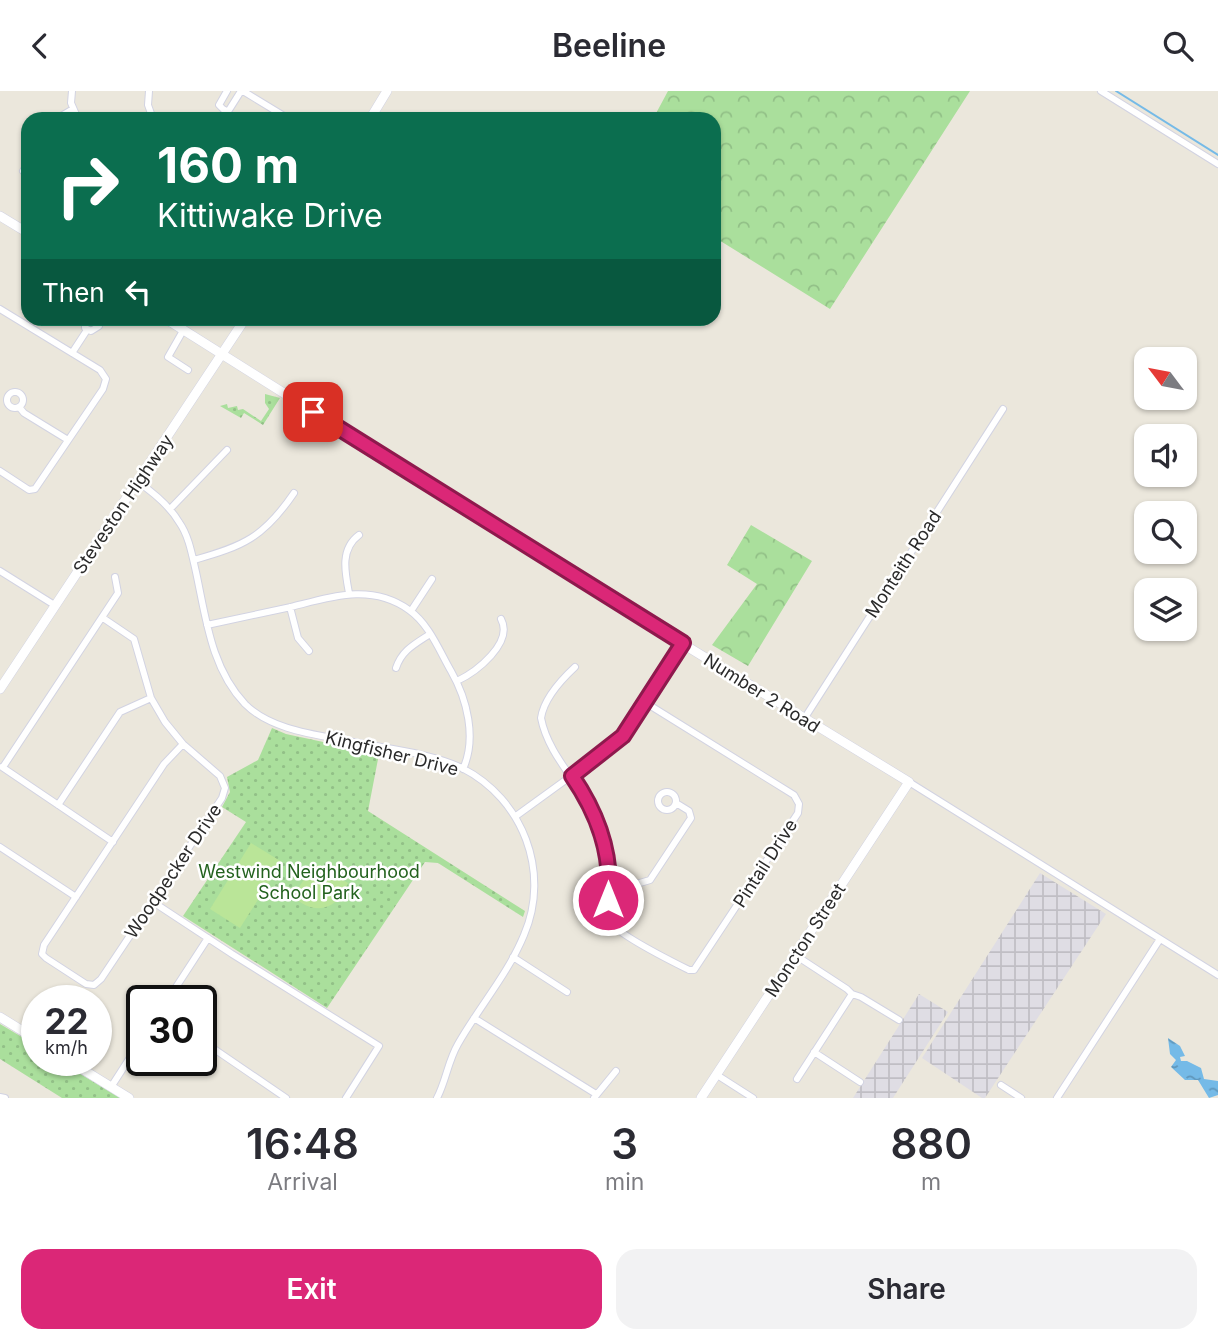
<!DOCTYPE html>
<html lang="en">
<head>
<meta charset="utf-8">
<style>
	:root { --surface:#fff; --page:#f2f2f3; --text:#2b2b33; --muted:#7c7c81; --accent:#db2777 }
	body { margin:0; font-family:Inter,sans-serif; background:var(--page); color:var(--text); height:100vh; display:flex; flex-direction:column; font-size:26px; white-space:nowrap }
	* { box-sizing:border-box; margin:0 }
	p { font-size:23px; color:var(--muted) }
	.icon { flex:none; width:38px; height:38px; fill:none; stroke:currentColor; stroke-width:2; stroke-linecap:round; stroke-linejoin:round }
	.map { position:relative; height:1007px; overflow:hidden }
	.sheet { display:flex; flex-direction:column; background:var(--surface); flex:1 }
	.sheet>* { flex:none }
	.hud { position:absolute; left:21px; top:21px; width:700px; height:214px; border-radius:21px; box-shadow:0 2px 5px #0004; background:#0b6e4f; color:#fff; overflow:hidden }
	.needle { width:46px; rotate:302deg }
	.tools { position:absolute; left:1134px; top:256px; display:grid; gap:14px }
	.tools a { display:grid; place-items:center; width:63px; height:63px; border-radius:14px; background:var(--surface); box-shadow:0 2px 5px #0004; font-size:35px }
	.speed { position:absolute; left:21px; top:894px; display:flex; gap:14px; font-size:35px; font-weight:700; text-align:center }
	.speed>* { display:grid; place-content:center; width:91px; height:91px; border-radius:50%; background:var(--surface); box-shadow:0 2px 5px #0004; line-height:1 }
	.speed small { font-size:18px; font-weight:400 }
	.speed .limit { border:4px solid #111; border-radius:10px; background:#fff; color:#111 }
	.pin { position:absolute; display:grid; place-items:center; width:60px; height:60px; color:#fff; margin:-30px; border-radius:14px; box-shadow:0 4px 10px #0006 }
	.me { position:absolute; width:77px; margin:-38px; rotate:0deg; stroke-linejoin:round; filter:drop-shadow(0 0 5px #0008) }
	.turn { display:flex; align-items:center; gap:24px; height:147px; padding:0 21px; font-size:32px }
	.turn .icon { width:91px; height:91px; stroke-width:2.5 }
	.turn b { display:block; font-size:49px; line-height:60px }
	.then { display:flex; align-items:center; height:66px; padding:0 21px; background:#0003; gap:14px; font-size:26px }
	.eta { display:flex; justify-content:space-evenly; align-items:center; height:119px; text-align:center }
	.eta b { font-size:42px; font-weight:600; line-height:49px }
	.action { display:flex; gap:14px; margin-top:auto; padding:14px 21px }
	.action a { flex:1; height:80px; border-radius:21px; background:var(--accent); color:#fff; font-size:28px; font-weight:600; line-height:80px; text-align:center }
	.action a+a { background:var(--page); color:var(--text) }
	header { display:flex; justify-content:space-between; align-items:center; height:91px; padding:0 21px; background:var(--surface); font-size:32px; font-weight:600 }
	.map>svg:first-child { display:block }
	.industrial { fill:url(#industrial-grid) }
	.grass { fill:url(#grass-dots) }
	.forest { fill:url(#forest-crowns) }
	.pitch { fill:#bae598 }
	.water { fill:url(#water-ripples) }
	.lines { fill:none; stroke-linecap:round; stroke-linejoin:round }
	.stream { stroke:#75bae7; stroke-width:2 }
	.street-casing { stroke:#d2d3e2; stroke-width:8 }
	.secondary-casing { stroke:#d2d3e2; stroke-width:10 }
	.street { stroke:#fff; stroke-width:6 }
	.secondary { stroke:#fff; stroke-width:9 }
	.route-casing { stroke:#8e194d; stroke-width:18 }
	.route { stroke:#db2777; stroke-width:12 }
	.labels { text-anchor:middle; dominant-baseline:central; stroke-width:5; stroke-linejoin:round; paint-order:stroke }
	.street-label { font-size:18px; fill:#2a2a2a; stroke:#fff }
	.park-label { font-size:18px; fill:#23621e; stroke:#fff }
</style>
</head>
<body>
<header><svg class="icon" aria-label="back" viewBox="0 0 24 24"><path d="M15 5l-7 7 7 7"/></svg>Beeline<svg class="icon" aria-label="search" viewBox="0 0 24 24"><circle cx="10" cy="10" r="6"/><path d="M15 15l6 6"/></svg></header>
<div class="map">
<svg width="1218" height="1007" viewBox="0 0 1218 1007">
	<defs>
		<pattern id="industrial-grid" width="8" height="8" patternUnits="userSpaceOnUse" patternTransform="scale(1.75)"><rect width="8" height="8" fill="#dfdde4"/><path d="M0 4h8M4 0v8" fill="none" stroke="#c0bec4"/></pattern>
		<pattern id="grass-dots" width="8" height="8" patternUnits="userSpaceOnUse" patternTransform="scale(1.75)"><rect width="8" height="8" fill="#aadf9c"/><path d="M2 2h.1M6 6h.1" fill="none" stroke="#92c087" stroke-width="1.8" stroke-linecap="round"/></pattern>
		<pattern id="forest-crowns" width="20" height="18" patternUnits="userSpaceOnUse" patternTransform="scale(1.75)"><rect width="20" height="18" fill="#aadf9c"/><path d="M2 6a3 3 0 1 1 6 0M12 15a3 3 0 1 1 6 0" fill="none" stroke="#92c087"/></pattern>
		<pattern id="water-ripples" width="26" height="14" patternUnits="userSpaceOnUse" patternTransform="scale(1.75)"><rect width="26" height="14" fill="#75bae7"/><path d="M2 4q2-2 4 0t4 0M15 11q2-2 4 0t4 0" fill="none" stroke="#6097bb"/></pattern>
	</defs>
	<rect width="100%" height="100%" fill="#ebe7dc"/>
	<!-- industrial -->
	<path class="industrial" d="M1040,782l66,41 -121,184h-3l-60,-40z
		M919,903l29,18 -55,86h-40z"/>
	<!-- grass -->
	<path class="grass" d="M265,303l15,4 -17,27 -19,-12 -3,5 -21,-12 7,-2 1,4 9,-2 1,4 5,-1 18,12 8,-12 -4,-6z
		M272,637l14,6 93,20 -11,57 157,100 -2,6 -85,-54 -13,-1 -98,146 -144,-92 63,-94 -24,-15 8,-15 -3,-15 31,-17z
		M0,933l37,22v15h22l61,37h-58l-62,-39z"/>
	<!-- forest -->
	<path class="forest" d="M668,0h302l-140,218 -116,-72v-118h-61z
		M751,434l61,36 -64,105 -36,-21 45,-61 -30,-19z"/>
	<!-- pitch -->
	<path class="pitch" d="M251,752l31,19 -42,66 -30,-19z
		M318,774l30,18c-10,27 -34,34 -55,13l20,-30z"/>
	<!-- water -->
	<path class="water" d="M1168,947l12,8 5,10 -5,1 1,4h6l14,7 3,11 14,2v14l-9,3 -11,-18h-13l-14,-13 5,-7 -6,-6z"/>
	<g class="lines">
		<!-- stream -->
		<path class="stream" d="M1116,0l102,64"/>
		<defs>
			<path id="street" d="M72,0l-1,12 7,16
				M149,0l-1,14 5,14
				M227,0l-8,14 6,6 4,-1 12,-19
				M243,0l46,28
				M1101,0l117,73
				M56,28l17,-10
				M23,80l5,-8
				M0,218l100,61 6,9 -3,10 -68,100 -6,1 -29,-19
				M85,228v9l6,3 8,-5v-7
				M184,238l-16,28 20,13
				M72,262l15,-23
				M7 309a8 8 0 1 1 16 0a8 8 0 1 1-16 0Z
				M19,316l5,6 44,27
				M138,391c16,11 31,23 41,40 10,14 13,33 17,50 10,46 15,96 49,132 28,28 77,31 114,39 32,6 74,11 103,25 61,31 89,104 62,167 -16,39 -45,72 -66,109 -10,17 -12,37 -21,54
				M170,418l57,-59
				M194,469c50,-14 70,-23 100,-67
				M0,480l56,35
				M349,502c-4,-21 -9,-44 10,-58
				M290,516l8,31 11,13
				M411,520l21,-32
				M103,527l31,21 17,59 14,24 18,22 37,32 5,12 -3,10 -121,181 -7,6 -8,-1 -40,-26 -4,-4 2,-9 120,-181 19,-20
				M207,534c28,-6 56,-12 84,-18 40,-10 80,-24 118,3 20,14 30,40 42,61 16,28 26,67 12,98
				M575,576c-14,13 -31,31 -34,51 8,42 48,73 61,114 7,22 9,47 6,70 -1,7 -3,14 2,20 10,14 61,39 79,48h5l104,-157 1,-9 -5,-9 -148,-92
				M396,577c6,-18 19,-24 34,-34
				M457,590c19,-9 57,-38 44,-62
				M804,628l199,-310
				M2,676l111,75
				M3,676l115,-174 -3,-16
				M909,691l309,193
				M658 710a9 9 0 1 1 18 0a9 9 0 1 1-18 0Z
				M58,714l62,-93 31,-14
				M516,725l102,-74 12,-14 53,-84
				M0,756l76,50
				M610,794h23l17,-5 41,-62 -2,-7 -13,-8
				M153,811l79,52 147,92 -33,52
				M795,864l52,34 5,5 9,3 38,23
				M513,866l54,35
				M167,910l41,-63
				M474,927l122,76
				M201,949l85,58
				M814,961l46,30
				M717,984l36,23
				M797,988l55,-85
				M1001,994l20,13
				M111,996l31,-48
				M0,1006l5,1
				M594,1007l22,-27
				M1057,1007l103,-159"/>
			<path id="secondary" d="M370,28l17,-28
				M0,125l28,17
				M166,228l517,325 226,138 -208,316
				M0,598l245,-370
				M0,926l37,23
				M69,970l60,37"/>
		</defs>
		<!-- street casing -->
		<use href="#street" class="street-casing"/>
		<!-- secondary casing -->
		<use href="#secondary" class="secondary-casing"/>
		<!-- street -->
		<use href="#street" class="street"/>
		<!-- secondary -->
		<use href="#secondary" class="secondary"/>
	</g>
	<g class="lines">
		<defs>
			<path id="route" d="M313,321l370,231 -60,93 -51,40c26,38 41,78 36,124"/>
		</defs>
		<!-- route casing -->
		<use href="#route" class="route-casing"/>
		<!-- route -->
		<use href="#route" class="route"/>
	</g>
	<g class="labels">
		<!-- street labels -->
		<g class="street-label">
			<text transform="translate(123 413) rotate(-56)">Steveston Highway</text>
			<text transform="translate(903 473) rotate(-57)">Monteith Road</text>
			<text transform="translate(762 602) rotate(32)">Number 2 Road</text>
			<text transform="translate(392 662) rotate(14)">Kingfisher Drive</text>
			<text transform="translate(765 772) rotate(-57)">Pintail Drive</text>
			<text transform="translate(173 780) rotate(-56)">Woodpecker Drive</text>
			<text transform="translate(805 849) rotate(-57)">Moncton Street</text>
		</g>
		<!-- park labels -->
		<g class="park-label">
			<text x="309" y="780">Westwind Neighbourhood<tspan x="309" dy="21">School Park</tspan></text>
		</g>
	</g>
</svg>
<div class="tools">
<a><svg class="needle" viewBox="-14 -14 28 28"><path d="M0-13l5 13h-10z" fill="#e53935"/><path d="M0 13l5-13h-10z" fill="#7c7c81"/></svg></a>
<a><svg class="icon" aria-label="sound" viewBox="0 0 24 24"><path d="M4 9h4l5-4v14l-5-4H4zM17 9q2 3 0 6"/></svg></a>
<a><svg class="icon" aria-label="search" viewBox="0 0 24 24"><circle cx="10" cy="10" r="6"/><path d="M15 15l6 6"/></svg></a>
<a><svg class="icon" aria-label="layers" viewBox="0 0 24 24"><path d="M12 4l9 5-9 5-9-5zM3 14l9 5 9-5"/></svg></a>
</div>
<div class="speed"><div>22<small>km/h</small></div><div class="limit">30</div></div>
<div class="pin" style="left:313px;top:321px;background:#d93025"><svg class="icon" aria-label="arrive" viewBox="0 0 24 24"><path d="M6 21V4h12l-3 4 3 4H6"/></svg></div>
<svg class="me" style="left:608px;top:809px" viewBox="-20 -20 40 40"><circle r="17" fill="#db2777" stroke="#fff" stroke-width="3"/><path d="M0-11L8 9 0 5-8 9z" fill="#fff"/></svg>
<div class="hud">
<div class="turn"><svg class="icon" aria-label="right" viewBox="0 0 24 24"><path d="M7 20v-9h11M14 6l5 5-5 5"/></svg><div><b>160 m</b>Kittiwake Drive</div></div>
<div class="then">Then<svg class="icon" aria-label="left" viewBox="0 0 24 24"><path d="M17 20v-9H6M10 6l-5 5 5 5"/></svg></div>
</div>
</div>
<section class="sheet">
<div class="eta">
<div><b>16:48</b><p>Arrival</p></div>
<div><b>3</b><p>min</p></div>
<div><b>880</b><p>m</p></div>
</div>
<div class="action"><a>Exit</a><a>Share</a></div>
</section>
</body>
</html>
